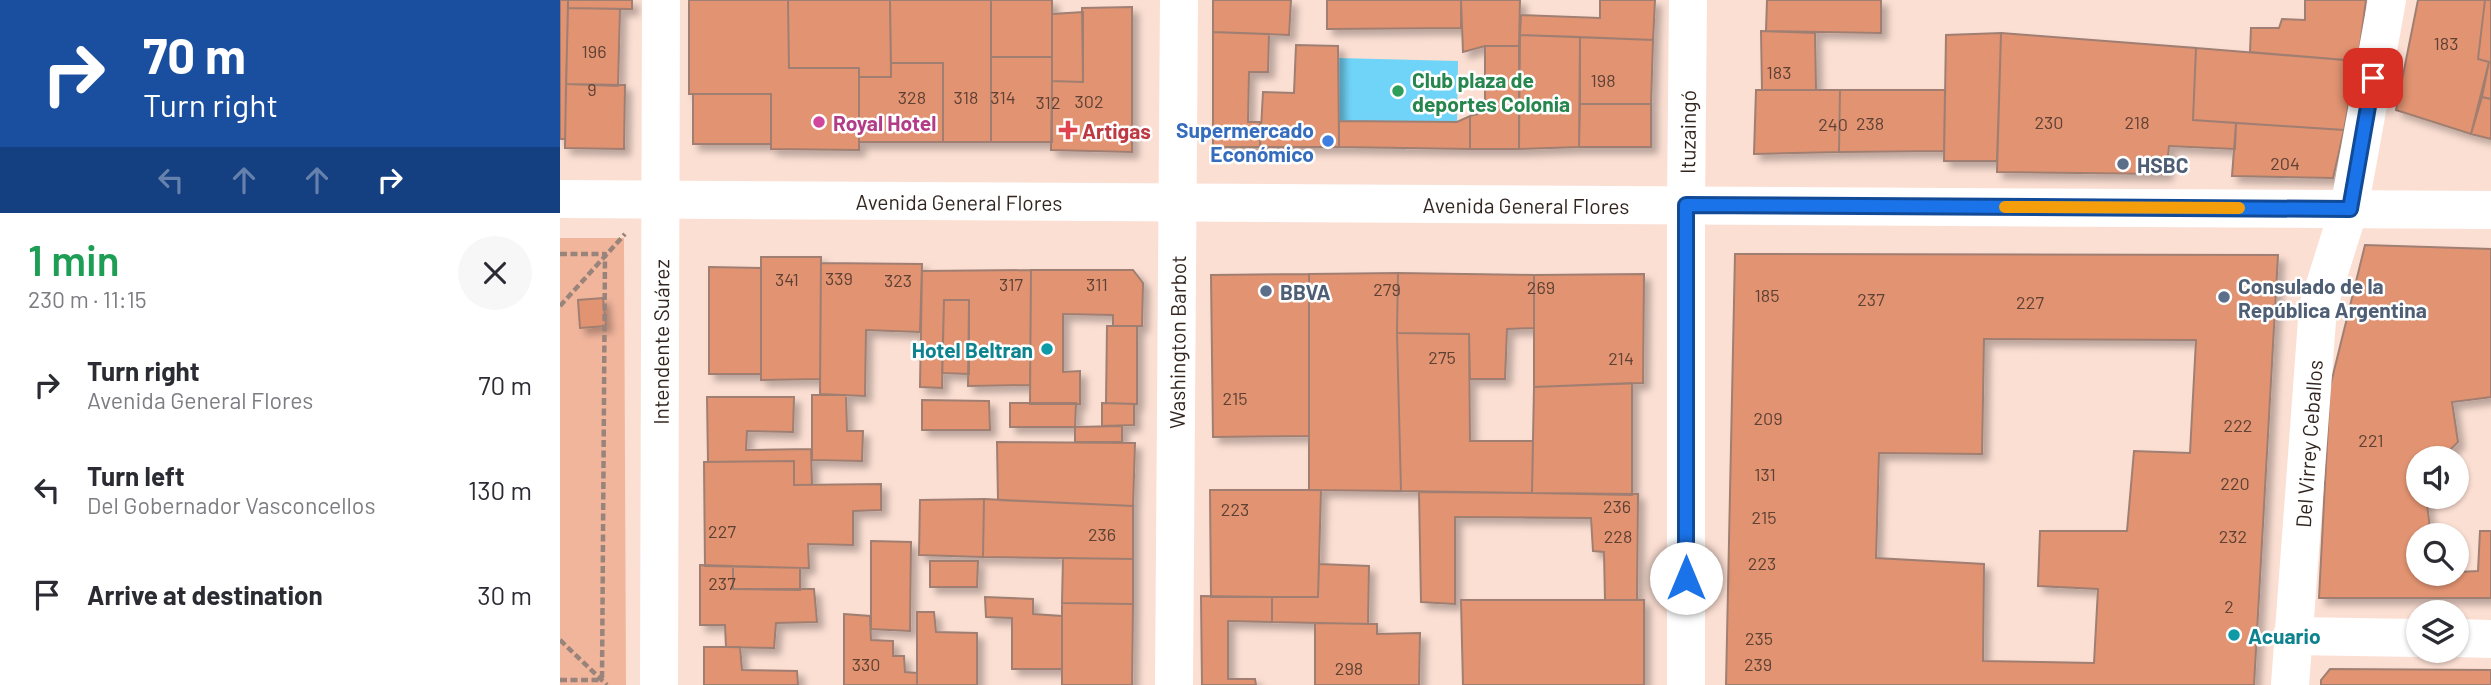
<!DOCTYPE html>
<html lang="en">
<head>
<meta charset="utf-8">
<style>
	:root { --surface:#fff; --page:#f7f7f7; --text:#2b2b33; --muted:#7c7c81 }
	body { margin:0; font-family:Barlow,sans-serif; background:var(--page); color:var(--text); height:100vh; display:flex; flex-direction:column; font-size:26px; white-space:nowrap }
	* { box-sizing:border-box; margin:0 }
	p { font-size:23px; color:var(--muted) }
	.icon { flex:none; width:38px; height:38px; fill:none; stroke:currentColor; stroke-width:2; stroke-linecap:round; stroke-linejoin:round }
	.map { position:relative; flex:1; overflow:hidden }
	.drawer { display:flex; flex-direction:column; background:var(--surface); width:560px }
	.drawer>* { flex:none }
	.hud { background:#1a4fa0; color:#fff; overflow:hidden }
	.fabs { position:absolute; left:1846px; top:446px; display:grid; gap:14px }
	.fabs a { display:grid; place-items:center; width:63px; height:63px; border-radius:50%; background:var(--surface); box-shadow:0 2px 5px #0004; font-size:35px }
	.pin { position:absolute; display:grid; place-items:center; width:60px; height:60px; color:#fff; margin:-30px; border-radius:14px; box-shadow:0 4px 10px #0006 }
	.me { position:absolute; width:77px; margin:-38px; rotate:0deg; stroke-linejoin:round; filter:drop-shadow(0 0 5px #0008) }
	.turn { display:flex; align-items:center; gap:24px; height:147px; padding:0 28px; font-size:32px }
	.turn .icon { width:91px; height:91px; stroke-width:2.5 }
	.turn b { display:block; font-size:49px; line-height:60px }
	.lanes { display:flex; align-items:center; height:66px; padding:0 28px; background:#0003; justify-content:center; gap:35px; direction:ltr }
	.lanes .off { opacity:.35 }
	.round { display:grid; place-items:center; flex:none; width:74px; height:74px; border-radius:37px; background:var(--page) }
	.head { display:flex; align-items:center; justify-content:space-between; height:119px; padding:0 28px }
	h1 { font-size:42px; font-weight:600; line-height:52px; color:#1e9e55 }
	ul { padding:0; list-style:none }
	li { display:flex; align-items:center; gap:21px; height:105px; padding:0 28px }
	li div { flex:1 }
	li b { display:block; font-size:26px }
	li em { font-style:normal }
	main { display:flex; flex:1; min-height:0 }
	.map>svg:first-child { display:block }
	.green { fill:#f1b59c }
	.water { fill:#70d4f8 }
	.building { fill:#e29472; stroke:#a07f72; stroke-width:2; fill-rule:evenodd; filter:url(#shadow) }
	.lines { fill:none; stroke-linecap:round; stroke-linejoin:round }
	.path { stroke:#99847b; stroke-width:4.5; stroke-dasharray:7 3.5; stroke-linecap:butt }
	.minor { stroke:#fff; stroke-width:38 }
	.route-casing { stroke:#114b97; stroke-width:18 }
	.route { stroke:#1a73e8; stroke-width:12 }
	.slow { stroke:#f59e0b; stroke-width:12 }
	.leisure-dot { fill:#2e9e5b; stroke:#fff; stroke-width:2.5 }
	.hotel-dot { fill:#d1479c; stroke:#fff; stroke-width:2.5 }
	.health-dot { fill:#e0444e; stroke:#fff; stroke-width:2.5 }
	.shop-dot { fill:#3f7fe0; stroke:#fff; stroke-width:2.5 }
	.service-dot { fill:#5c6f8a; stroke:#fff; stroke-width:2.5 }
	.culture-dot { fill:#0f9aa8; stroke:#fff; stroke-width:2.5 }
	.labels { text-anchor:middle; dominant-baseline:central; stroke-width:5; stroke-linejoin:round; paint-order:stroke }
	.number-label { font-size:18px; fill:#5e4134 }
	.leisure-label { font-size:21px; font-weight:bold; fill:#27864d; stroke:#fff; text-anchor:start }
	.hotel-label { font-size:21px; font-weight:bold; fill:#b23c85; stroke:#fff; text-anchor:start }
	.shop-label { font-size:21px; font-weight:bold; fill:#366cbe; stroke:#fff; text-anchor:end }
	.health-label { font-size:21px; font-weight:bold; fill:#be3a42; stroke:#fff; text-anchor:start }
	.street-label { font-size:21px; fill:#32251f; stroke:#fff }
	.service-label { font-size:21px; font-weight:bold; fill:#4e5e75; stroke:#fff; text-anchor:start }
	.culture-label { font-size:21px; font-weight:bold; fill:#0d838f; stroke:#fff; text-anchor:end }
</style>
</head>
<body>
<main>
<section class="drawer">
<div class="hud">
<div class="turn"><svg class="icon" aria-label="right" viewBox="0 0 24 24"><path d="M7 20v-9h11M14 6l5 5-5 5"/></svg><div><b>70 m</b>Turn right</div></div>
<div class="lanes"><svg class="icon off" aria-label="left" viewBox="0 0 24 24"><path d="M17 20v-9H6M10 6l-5 5 5 5"/></svg><svg class="icon off" aria-label="ahead" viewBox="0 0 24 24"><path d="M12 20V5M6 11l6-6 6 6"/></svg><svg class="icon off" aria-label="ahead" viewBox="0 0 24 24"><path d="M12 20V5M6 11l6-6 6 6"/></svg><svg class="icon" aria-label="right" viewBox="0 0 24 24"><path d="M7 20v-9h11M14 6l5 5-5 5"/></svg></div>
</div>
<div class="head"><div><h1>1 min</h1><p>230 m · 11:15</p></div><a class="round"><svg class="icon" aria-label="close" viewBox="0 0 24 24"><path d="M6 6l12 12M18 6L6 18"/></svg></a></div>
<ul>
<li><svg class="icon" aria-label="right" viewBox="0 0 24 24"><path d="M7 20v-9h11M14 6l5 5-5 5"/></svg><div><b>Turn right</b><p>Avenida General Flores</p></div><em>70 m</em></li>
<li><svg class="icon" aria-label="left" viewBox="0 0 24 24"><path d="M17 20v-9H6M10 6l-5 5 5 5"/></svg><div><b>Turn left</b><p>Del Gobernador Vasconcellos</p></div><em>130 m</em></li>
<li><svg class="icon" aria-label="arrive" viewBox="0 0 24 24"><path d="M6 21V4h12l-3 4 3 4H6"/></svg><div><b>Arrive at destination</b></div><em>30 m</em></li>
</ul>
</section>
<div class="map">
<svg width="1931" height="685" viewBox="0 0 1931 685">
	<defs>
		<filter id="shadow"><feDropShadow dx="6" dy="6" stdDeviation="3.5" flood-color="#0004"/></filter>
	</defs>
	<rect width="100%" height="100%" fill="#fcdfd3"/>
	<!-- green -->
	<path class="green" d="M0,238h64l2,447h-66z"/>
	<!-- water -->
	<path class="water" d="M778,58l120,3 -1,61 -118,-1z"/>
	<!-- building -->
	<path class="building" d="M0,0h8l-3,139h-5z
		M8,0h64v9l-64,-1z
		M129,0h99l1,68h70v82l-88,-1v-55h-82z
		M228,0h102l1,77h-32v-9h-70z
		M330,0h101v142h-48v-79h-52z
		M431,0h61v57h-61z
		M653,0h78l-2,35 -76,-3z
		M767,0h134v28l-134,1z
		M901,0h59l-1,46h-34l-22,6z
		M1040,0h55l-2,40 -133,-5 1,-20 79,3z
		M1207,0h114v33l-115,-2z
		M1745,0h61l-8,61 -108,-9 1,-24h28l3,-9 23,1z
		M1858,0h67l-7,59 11,3 -18,72 -75,-24z
		M1925,0h6v99l-9,-2 7,-35 -11,-3z
		M572,7v145l-81,-2 1,-69 31,1 -1,-74z
		M8,8l52,1 -2,77 -52,-2z
		M523,12v70l-31,-1v-67z
		M1201,31l54,2 1,57h-54z
		M653,32l56,2 -1,38h-19l-1,50h12v25h-47z
		M1441,33l195,15 -3,72 43,3 -1,26 -66,-3 -3,28 -169,-2z
		M1441,33l-4,128h-53l2,-126z
		M960,35l60,2 -1,110 -60,2z
		M1020,37l73,3 -2,64h-71z
		M736,45l42,1 1,101h-79l3,-55 31,1z
		M925,46h34v103h-49v-33l15,-4z
		M1636,48l160,13 -12,69 -151,-10z
		M431,57h61v85h-61z
		M331,63h52v79h-84v-65h32z
		M6,84l59,1 -1,64 -59,-1z
		M1196,90h84l-1,62 -85,2z
		M1280,90h105l-1,61 -105,1z
		M133,94h78v50h-78z
		M1922,97l9,2v40l-20,-5z
		M1020,104h71v43h-72z
		M910,116v33l-131,-2v-26l118,1z
		M1676,123l108,7 -11,48 -101,-2z
		M1805,245l126,4v148l-39,5 6,40 -9,9 -29,2 -2,44h8l5,39h-13l-1,33 1,5 60,-3 2,-40h11v67h-172l11,-211z
		M1175,254l543,1 -24,430h-528zM1424,339l212,1 -6,113 -56,-2 -7,80h-87l-2,55 60,3 -4,74 -111,-2 1,-97 -108,-6 3,-105 103,1z
		M201,257h60l-1,122 -59,1z
		M261,263l101,1 -2,68 -54,-2 -1,66 -45,-2z
		M149,267l52,1v106h-52z
		M471,270h102l10,13 -1,43h-29v-11l-50,-1v58l17,-1v33h-50z
		M471,270l-1,115 -62,1 1,-86h-25l-2,88 -22,-1 2,-116z
		M838,273l136,2v53l-27,1 -2,50h-35l-1,-45 -72,-1z
		M838,273l-1,60 4,158 -92,-1v-216z
		M749,274v162l-96,1 -2,-162z
		M1084,274l-1,109 -109,4v-112z
		M43,298l3,28 -26,2 -2,-28z
		M384,300h25v74l-27,-1z
		M547,326h30v78l-31,-1z
		M837,333l72,1 1,107h63l-1,52 -131,-2z
		M1072,383v112l-100,-2 2,-106z
		M252,395h34l1,36h16l-1,30 -50,-1z
		M147,397h87l-1,35 -46,-1 -1,19 65,-1 1,36h-18v-24l-86,1z
		M362,400l67,1 1,29h-68z
		M450,403h66l-1,24h-65z
		M542,403l32,1v21l-32,1z
		M562,426v16h-47v-15z
		M437,442l138,1 -2,63 -135,-6z
		M234,461v24l87,-1v26l-28,1v34l-45,-1 1,24 -104,-2 -1,-104z
		M650,490h111l-3,107h-107z
		M859,492l219,2 -1,106h-32l-1,-48 -11,-1 -2,-33 -136,-1v87l-34,-2z
		M424,499l149,7v53l-150,-2z
		M424,499l-1,58 -64,-2 1,-55z
		M311,541l40,1 -1,89 -39,-2z
		M503,558l70,1v45l-71,-1z
		M370,561h48l-1,26h-47z
		M759,564l50,2 -1,58 -96,-2v-25h46z
		M140,565l33,1v23h81l3,33 -41,1 -2,25 -48,-1 -1,-22h-25z
		M173,566l67,2v22l-67,-1z
		M641,596l71,1v25l-44,-1v58h27l1,6h-54z
		M425,597l48,2v15l29,2v53h-50v-51l-26,-1z
		M901,600h183v85h-181z
		M502,603l71,1 -1,81h-70z
		M357,612h17l2,20 41,1v52h-60z
		M284,614l26,2 1,24 22,1v15h11l1,16 12,1v12h-73z
		M755,623l62,1v10l43,-1 -1,52h-104z
		M144,647h36l2,23 55,1 1,14h-94z
		M1770,669l161,1v15h-170v-5z"/>
	<g class="lines">
		<!-- path -->
		<path class="path" d="M0,254h45l-3,426
			M0,306l65,-72
			M0,640l47,45
			M0,680h41"/>
		<!-- minor -->
		<g class="minor">
			<path id="s1" d="M0,199l1931,11"/>
			<path d="M1732,636l126,2"/>
			<path d="M1897,638l34,1"/>
			<path id="s2" d="M99,685l2,-685"/>
			<path id="s3" d="M614,685l5,-685"/>
			<path id="s4" d="M1126,685v-480l2,-205"/>
			<path id="s5" d="M1730,685l28,-378 31,-98 38,-209"/>
		</g>
	</g>
	<g class="lines">
		<defs>
			<path id="route" d="M1126,578v-373l664,4 23,-131"/>
		</defs>
		<!-- route casing -->
		<use href="#route" class="route-casing"/>
		<!-- route -->
		<use href="#route" class="route"/>
		<!-- slow -->
		<path class="slow" d="M1445,207l234,1"/>
	</g>
	<!-- markers -->
	<circle class="leisure-dot" cx="838" cy="91" r="7"/>
	<circle class="hotel-dot" cx="259" cy="122" r="7"/>
	<path class="health-dot" d="M504.5 119.5h7v7h7v7h-7v7h-7v-7h-7v-7h7z"/>
	<circle class="shop-dot" cx="768" cy="141" r="7"/>
	<g class="service-dot">
		<circle cx="1563" cy="164" r="7"/>
		<circle cx="706" cy="291" r="7"/>
		<circle cx="1664" cy="297" r="7"/>
	</g>
	<g class="culture-dot">
		<circle cx="487" cy="349" r="7"/>
		<circle cx="1674" cy="635" r="7"/>
	</g>
	<g class="labels">
		<!-- number labels -->
		<g class="number-label">
			<text x="1886" y="43">183</text>
			<text x="34" y="51">196</text>
			<text x="1219" y="72">183</text>
			<text x="1043" y="80">198</text>
			<text x="32" y="89">9</text>
			<text x="352" y="97">328</text>
			<text x="406" y="97">318</text>
			<text x="443" y="97">314</text>
			<text x="529" y="101">302</text>
			<text x="488" y="102">312</text>
			<text x="1489" y="122">230</text>
			<text x="1577" y="122">218</text>
			<text x="1310" y="123">238</text>
			<text x="1273" y="124">240</text>
			<text x="1725" y="163">204</text>
			<text x="279" y="278">339</text>
			<text x="227" y="279">341</text>
			<text x="338" y="280">323</text>
			<text x="451" y="284">317</text>
			<text x="537" y="284">311</text>
			<text x="981" y="287">269</text>
			<text x="827" y="289">279</text>
			<text x="1207" y="295">185</text>
			<text x="1311" y="299">237</text>
			<text x="1470" y="302">227</text>
			<text x="882" y="357">275</text>
			<text x="1061" y="358">214</text>
			<text x="675" y="398">215</text>
			<text x="1208" y="418">209</text>
			<text x="1678" y="425">222</text>
			<text x="1811" y="440">221</text>
			<text x="1205" y="474">131</text>
			<text x="1675" y="483">220</text>
			<text x="1057" y="506">236</text>
			<text x="675" y="509">223</text>
			<text x="1204" y="517">215</text>
			<text x="162" y="531">227</text>
			<text x="542" y="534">236</text>
			<text x="1058" y="536">228</text>
			<text x="1673" y="536">232</text>
			<text x="1202" y="563">223</text>
			<text x="162" y="583">237</text>
			<text x="1669" y="606">2</text>
			<text x="1199" y="638">235</text>
			<text x="306" y="664">330</text>
			<text x="1198" y="664">239</text>
			<text x="789" y="668">298</text>
		</g>
		<!-- leisure labels -->
		<g class="leisure-label">
			<text x="852" y="79">Club plaza de<tspan x="852" dy="24">deportes Colonia</tspan></text>
		</g>
		<!-- hotel labels -->
		<g class="hotel-label">
			<text x="273" y="122">Royal Hotel</text>
		</g>
		<!-- shop labels -->
		<g class="shop-label">
			<text x="754" y="129">Supermercado<tspan x="754" dy="24">Económico</tspan></text>
		</g>
		<!-- health labels -->
		<g class="health-label">
			<text x="522" y="130">Artigas</text>
		</g>
		<!-- street labels -->
		<g class="street-label">
			<text stroke="none"><textPath href="#s4" startOffset="553">Ituzaingó</textPath></text>
			<text stroke="none"><textPath href="#s1" startOffset="399">Avenida General Flores</textPath></text>
			<text stroke="none"><textPath href="#s1" startOffset="966">Avenida General Flores</textPath></text>
			<text stroke="none"><textPath href="#s2" startOffset="343">Intendente Suárez</textPath></text>
			<text stroke="none"><textPath href="#s3" startOffset="343">Washington Barbot</textPath></text>
			<text stroke="none"><textPath href="#s5" startOffset="242">Del Virrey Ceballos</textPath></text>
		</g>
		<!-- service labels -->
		<g class="service-label">
			<text x="1577" y="164">HSBC</text>
			<text x="1678" y="285">Consulado de la<tspan x="1678" dy="24">República Argentina</tspan></text>
			<text x="720" y="291">BBVA</text>
		</g>
		<!-- culture labels -->
		<g class="culture-label">
			<text x="473" y="349">Hotel Beltran</text>
			<text x="1688" y="635" text-anchor="start">Acuario</text>
		</g>
	</g>
</svg>
<div class="fabs">
<a><svg class="icon" aria-label="sound" viewBox="0 0 24 24"><path d="M4 9h4l5-4v14l-5-4H4zM17 9q2 3 0 6"/></svg></a>
<a><svg class="icon" aria-label="search" viewBox="0 0 24 24"><circle cx="10" cy="10" r="6"/><path d="M15 15l6 6"/></svg></a>
<a><svg class="icon" aria-label="layers" viewBox="0 0 24 24"><path d="M12 4l9 5-9 5-9-5zM3 14l9 5 9-5"/></svg></a>
</div>
<div class="pin" style="left:1813px;top:78px;background:#d93025"><svg class="icon" aria-label="arrive" viewBox="0 0 24 24"><path d="M6 21V4h12l-3 4 3 4H6"/></svg></div>
<svg class="me" style="left:1126px;top:578px" viewBox="-20 -20 40 40"><circle r="19" fill="#fff"/><path d="M0-13L10 11 0 6-10 11z" fill="#1a73e8"/></svg>
</div>
</main>
</body>
</html>
